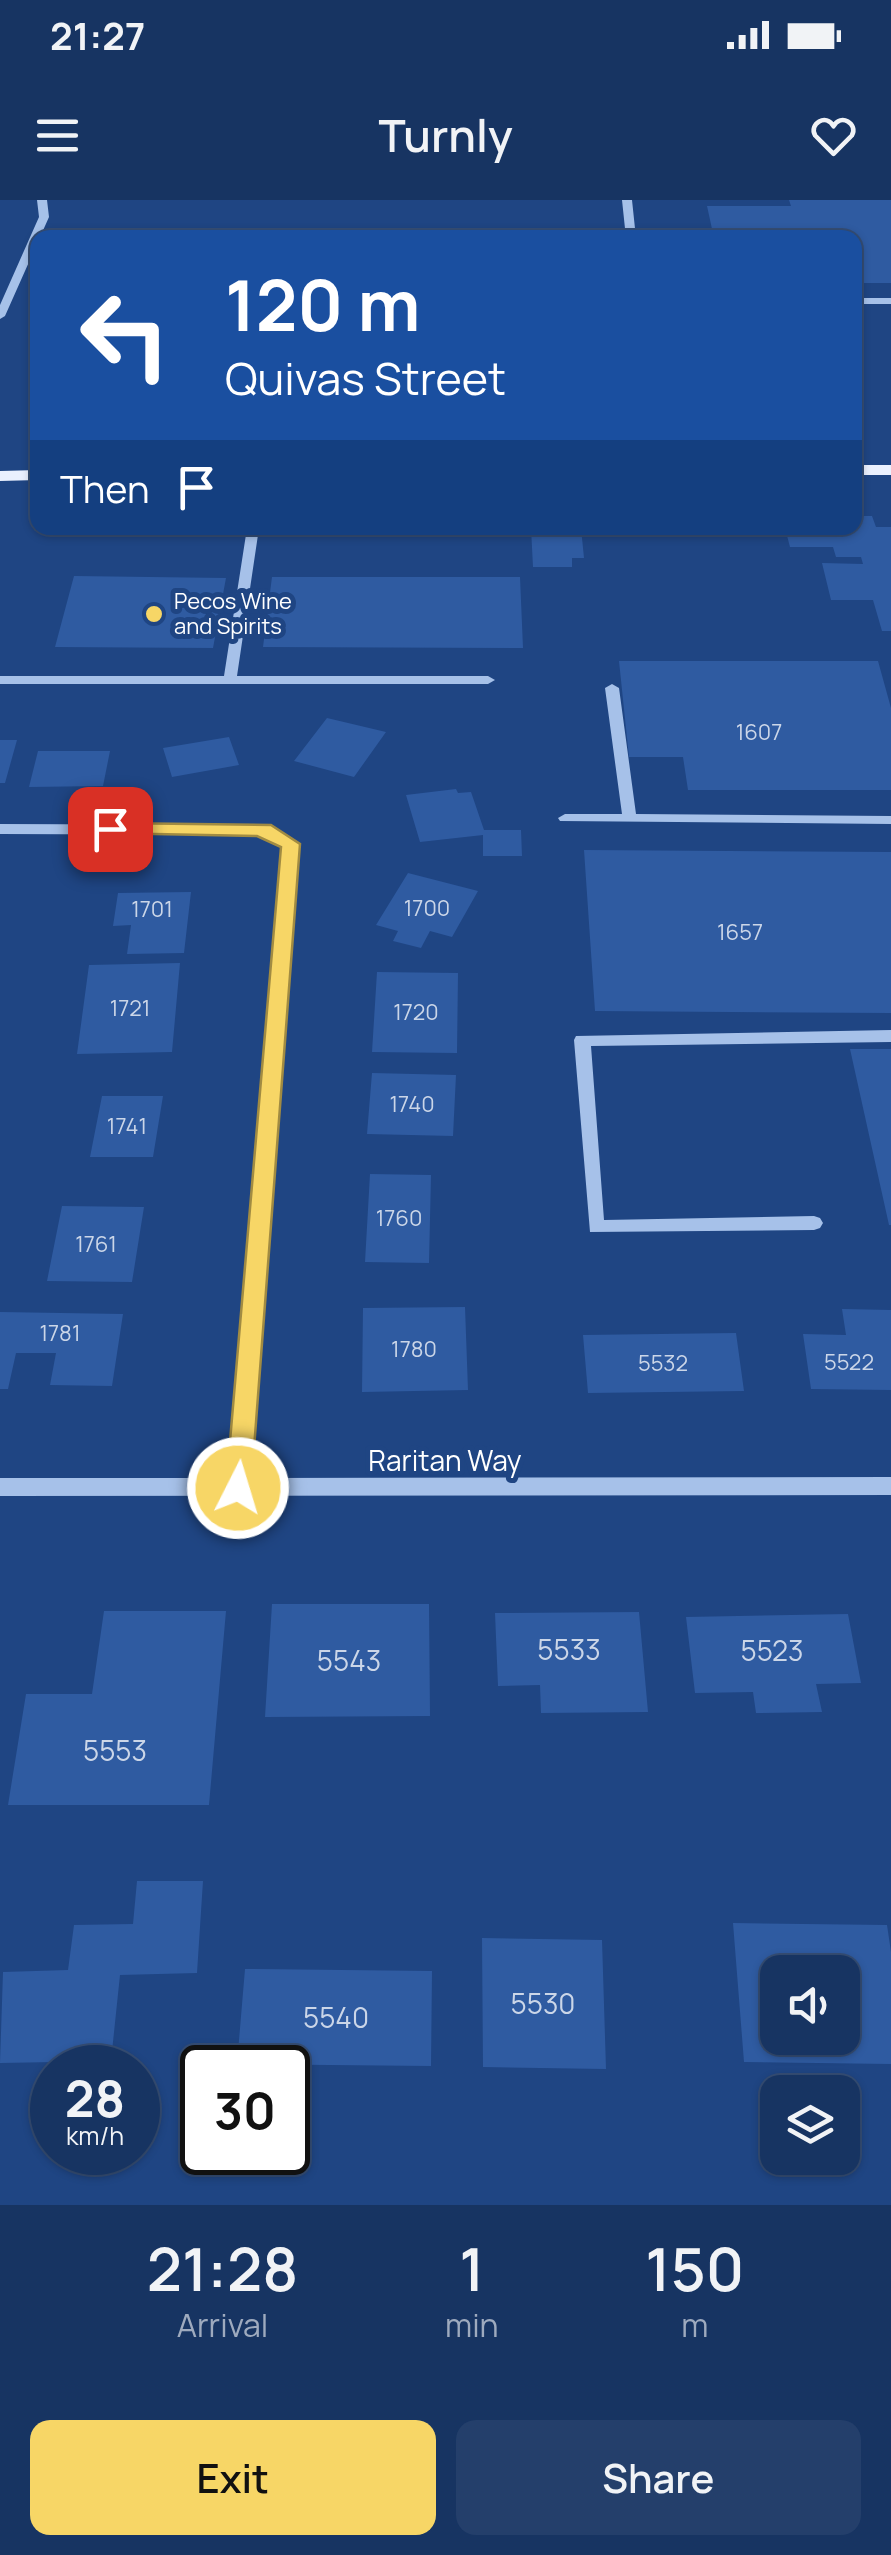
<!DOCTYPE html>
<html lang="en">
<head>
<meta charset="utf-8">
<style>
	:root { --surface:#173462; --page:#243f6b; --text:#f1f3f6; --muted:#9eaabe; --line:#364f77; --accent:#f7d666 }
	body { margin:0; font-family:Manrope,sans-serif; background:var(--page); color:var(--text); height:100vh; display:flex; flex-direction:column; font-size:38px; white-space:nowrap }
	* { box-sizing:border-box; margin:0 }
	p { font-size:32px; color:var(--muted) }
	.icon { flex:none; width:55px; height:55px; fill:none; stroke:currentColor; stroke-width:2; stroke-linecap:round; stroke-linejoin:round }
	.map { position:relative; height:2005px; overflow:hidden }
	.details { display:flex; flex-direction:column; background:var(--surface); flex:1 }
	.details>* { flex:none }
	.guide { position:absolute; left:30px; top:30px; width:832px; height:305px; border-radius:20px; box-shadow:0 2px 8px #0004,0 0 0 2px var(--line); background:#1a4fa0; color:#fff; overflow:hidden }
	.controls { position:absolute; left:760px; top:1755px; display:grid; gap:20px }
	.controls a { display:grid; place-items:center; width:100px; height:100px; border-radius:20px; background:var(--surface); box-shadow:0 2px 8px #0004,0 0 0 2px var(--line); font-size:50px }
	.speed { position:absolute; left:30px; top:1845px; display:flex; gap:20px; font-size:50px; font-weight:700; text-align:center }
	.speed>* { display:grid; place-content:center; width:130px; height:130px; border-radius:50%; background:var(--surface); box-shadow:0 2px 8px #0004,0 0 0 2px var(--line); line-height:1 }
	.speed small { font-size:25px; font-weight:400 }
	.speed .limit { border:5px solid #111; border-radius:15px; background:#fff; color:#111 }
	.pin { position:absolute; display:grid; place-items:center; width:85px; height:85px; color:#fff; margin:-42px; border-radius:20px; box-shadow:0 5px 15px #0006 }
	.me { position:absolute; width:110px; margin:-55px; rotate:5deg; stroke-linejoin:round; filter:drop-shadow(0 0 8px #0008) }
	.turn { display:flex; align-items:center; gap:35px; height:210px; padding:0 30px; font-size:45px }
	.turn .icon { width:130px; height:130px; stroke-width:2.5 }
	.turn b { display:block; font-size:70px; line-height:85px }
	.then { display:flex; align-items:center; height:95px; padding:0 30px; background:#0003; gap:20px; font-size:38px }
	.eta { display:flex; justify-content:space-evenly; align-items:center; height:170px; text-align:center }
	.eta b { font-size:60px; font-weight:600; line-height:70px }
	.cta { display:flex; gap:20px; margin-top:auto; padding:20px 30px }
	.cta a { flex:1; height:115px; border-radius:20px; background:var(--accent); color:#111; font-size:40px; font-weight:600; line-height:115px; text-align:center }
	.cta a+a { background:var(--page); color:var(--text) }
	.status { display:flex; justify-content:space-between; align-items:center; height:70px; padding:0 50px; background:var(--surface); direction:ltr }
	.status svg { height:28px; fill:currentColor }
	header { display:flex; justify-content:space-between; align-items:center; height:130px; padding:0 30px; background:var(--surface); font-size:45px; font-weight:600 }
	.map>svg:first-child { display:block }
	.building { fill:#2f5ba1; fill-rule:evenodd }
	.lines { fill:none; stroke-linecap:round; stroke-linejoin:round }
	.minor { fill:#a6c1e9; fill-rule:evenodd }
	.major { fill:#eaf0fe; fill-rule:evenodd }
	.route { fill:#f7d666; stroke:#a18b42; stroke-width:2.5 }
	.poi-dot { fill:#f7d666; stroke:#1f4583; stroke-width:4 }
	.labels { text-anchor:middle; dominant-baseline:central; stroke-width:10; stroke-linejoin:round; paint-order:stroke }
	.far-poi-label { font-size:22px; fill:#fff; stroke:#1f4583; text-anchor:start }
	.number-label { font-size:22px; fill:#cbd6e8 }
	.street-label { font-size:28px; fill:#fff; stroke:#1f4583 }
	.near-number-label { font-size:28px; fill:#cbd6e8 }
</style>
</head>
<body>
<div class="status"><b>21:27</b><svg viewBox="0 0 49 12"><path d="M0 12V9h3v3zM5 12V6h3v6zM10 12V3h3v9zM15 12V0h3v12zM26 1h20v11H26zM47 4h2v5h-2z"/></svg></div>
<header><svg class="icon" aria-label="menu" viewBox="0 0 24 24"><path d="M4 6h16M4 12h16M4 18h16"/></svg>Turnly<svg class="icon" aria-label="heart" viewBox="0 0 24 24"><path d="M12 20l-8-8c-3-5 5-10 8-4 3-6 11-1 8 4z"/></svg></header>
<div class="map">
<svg width="891" height="2005" viewBox="0 0 891 2005">
	<rect width="100%" height="100%" fill="#1f4583"/>
	<!-- building -->
	<path class="building" d="M789,0h102v83h-36v-45h-141l-7,-32h84z
		M855,316h17l4,11h15v104h-9l-9,-31h-42l-9,-37 41,1 -2,-7h-25l-3,-10h-43l-5,-19h70z
		M531,328h50l3,30h-12v9h-39z
		M74,376l152,2 -13,70 -158,-1z
		M272,377h248l3,71 -260,-1z
		M619,461h259l13,47v82h-203l-5,-33h-54z
		M327,518l59,14 -32,45 -60,-16z
		M229,537l10,28 -67,12 -9,-29z
		M0,540h17l-12,43h-5z
		M38,551h72l-7,35 -74,1z
		M456,589l2,4 13,-1 13,38h37l1,26h-39v-21l-63,7 -14,-47z
		M584,650l307,2v161l-296,-2z
		M408,673l70,18 -26,46 -22,-6 -9,17 -28,-7 5,-10 -22,-6z
		M191,692l-7,61 -57,1 4,-29 -18,1 5,-33z
		M180,763l-8,89 -95,2 12,-89z
		M377,772l81,1 -1,80 -85,-1z
		M850,849h41v176h-2z
		M372,873l84,2 -3,61 -86,-2z
		M102,896h61l-10,61h-63z
		M370,974l61,1 -2,88 -64,-1z
		M62,1006l82,1 -12,75 -85,-1z
		M465,1107l3,83 -106,2 1,-84z
		M842,1109l49,1v80l-80,-1 -8,-55 43,1z
		M0,1112l123,2 -11,72 -62,-1 6,-32h-40l-8,36h-8z
		M736,1133l8,58 -156,2 -5,-58z
		M272,1404h157l1,112 -165,1z
		M104,1411h122l-17,194h-201l18,-111h66z
		M639,1412l9,100 -107,1 -1,-28 -42,1 -3,-73z
		M848,1414l13,69 -45,1 6,28 -66,1 -3,-21 -58,1 -9,-76z
		M137,1681h66l-6,92 -77,2 -9,86 -111,2 3,-91 65,-2 6,-45 59,-1z
		M733,1723l154,2 4,27v112l-147,-2zM778,1772h64v66h-64z
		M482,1738l120,2 4,129 -123,-2z
		M245,1769l187,2 -1,95 -194,-2z"/>
	<g class="lines">
		<!-- minor -->
		<path class="minor" d="M37,0h10l2,17 -44,99 -5,3v-14l39,-88z
			M622,0h10l4,38h-10z
			M855,98h36v6h-36z
			M247,328h12l-22,148h251l7,4 -7,4h-488v-8h224z
			M612,484l7,4 17,126 255,2v8l-331,-3 -2,-3 7,-4h57l-17,-126z
			M0,624l257,1 19,3 22,16 -49,634 642,-1v18l-891,1v-18h229l55,-632 -16,-11 -268,-1z
			M891,830v12l-300,4 13,174 210,-4 6,2 3,5 -3,5 -6,2 -224,2 -16,-192 2,-4z"/>
		<!-- major -->
		<path class="major" d="M855,265h36v10h-36z
			M38,270v10l-38,1v-10z"/>
	</g>
	<!-- route -->
	<path class="route" d="M110,623l161,2 29,19 -49,644 -3,8 -10,4 -9,-4 -3,-8 55,-641 -24,-11 -153,-3v-8z"/>
	<!-- markers -->
	<circle class="poi-dot" cx="154" cy="414" r="10"/>
	<g class="labels">
		<!-- far-poi labels -->
		<g class="far-poi-label">
			<text x="174" y="401">Pecos Wine<tspan x="174" dy="25">and Spirits</tspan></text>
		</g>
		<!-- number labels -->
		<g class="number-label">
			<text x="759" y="532">1607</text>
			<text x="427" y="708">1700</text>
			<text x="152" y="709">1701</text>
			<text x="740" y="732">1657</text>
			<text x="130" y="808">1721</text>
			<text x="416" y="812">1720</text>
			<text x="412" y="904">1740</text>
			<text x="127" y="926">1741</text>
			<text x="399" y="1018">1760</text>
			<text x="96" y="1044">1761</text>
			<text x="60" y="1133">1781</text>
			<text x="414" y="1149">1780</text>
			<text x="849" y="1162">5522</text>
			<text x="663" y="1163">5532</text>
		</g>
		<!-- street labels -->
		<g class="street-label">
			<text x="445" y="1260">Raritan Way</text>
		</g>
		<!-- near-number labels -->
		<g class="near-number-label">
			<text x="569" y="1449">5533</text>
			<text x="772" y="1450">5523</text>
			<text x="349" y="1460">5543</text>
			<text x="115" y="1550">5553</text>
			<text x="543" y="1803">5530</text>
			<text x="336" y="1817">5540</text>
		</g>
	</g>
</svg>
<div class="controls">
<a><svg class="icon" aria-label="sound" viewBox="0 0 24 24"><path d="M4 9h4l5-4v14l-5-4H4zM17 9q2 3 0 6"/></svg></a>
<a><svg class="icon" aria-label="layers" viewBox="0 0 24 24"><path d="M12 4l9 5-9 5-9-5zM3 14l9 5 9-5"/></svg></a>
</div>
<div class="speed"><div>28<small>km/h</small></div><div class="limit">30</div></div>
<div class="pin" style="left:110px;top:629px;background:#d93025"><svg class="icon" aria-label="arrive" viewBox="0 0 24 24"><path d="M6 21V4h12l-3 4 3 4H6"/></svg></div>
<svg class="me" style="left:238px;top:1288px" viewBox="-20 -20 40 40"><circle r="17" fill="#f7d666" stroke="#fff" stroke-width="3"/><path d="M0-11L8 9 0 5-8 9z" fill="#fff"/></svg>
<div class="guide">
<div class="turn"><svg class="icon" aria-label="left" viewBox="0 0 24 24"><path d="M17 20v-9H6M10 6l-5 5 5 5"/></svg><div><b>120 m</b>Quivas Street</div></div>
<div class="then">Then<svg class="icon" aria-label="arrive" viewBox="0 0 24 24"><path d="M6 21V4h12l-3 4 3 4H6"/></svg></div>
</div>
</div>
<section class="details">
<div class="eta">
<div><b>21:28</b><p>Arrival</p></div>
<div><b>1</b><p>min</p></div>
<div><b>150</b><p>m</p></div>
</div>
<div class="cta"><a>Exit</a><a>Share</a></div>
</section>
</body>
</html>
